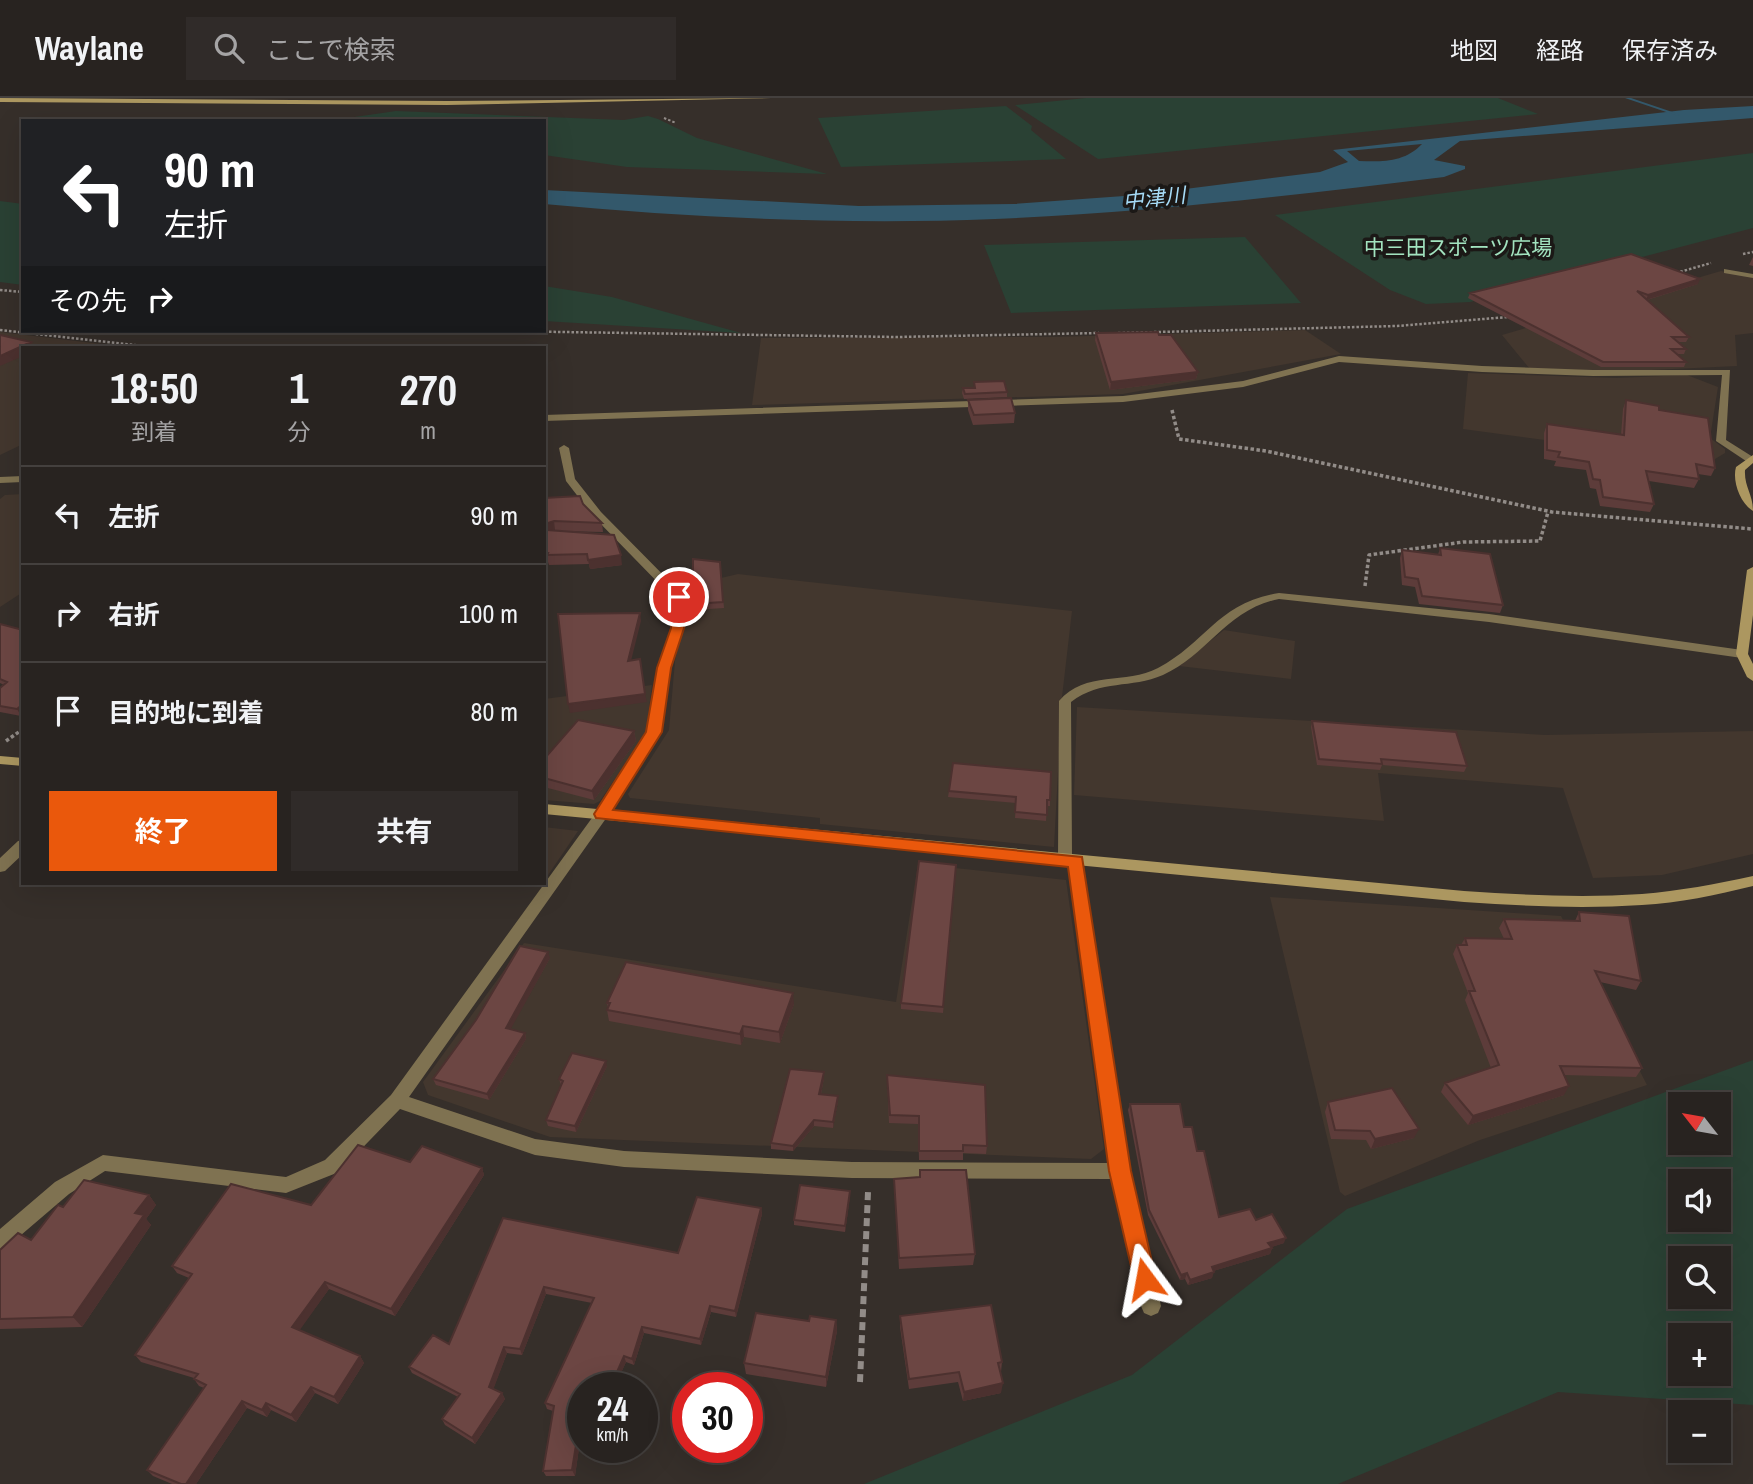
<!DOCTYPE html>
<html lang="ja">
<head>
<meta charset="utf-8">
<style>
	:root { --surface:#282320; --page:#302b29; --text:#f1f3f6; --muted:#a5a4a5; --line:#44403e; --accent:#ea580c }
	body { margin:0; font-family:"Archivo Narrow","Noto Sans JP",sans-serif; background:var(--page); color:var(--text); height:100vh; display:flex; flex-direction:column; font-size:26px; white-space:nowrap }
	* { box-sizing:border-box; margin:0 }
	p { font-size:23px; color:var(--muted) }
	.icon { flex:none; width:38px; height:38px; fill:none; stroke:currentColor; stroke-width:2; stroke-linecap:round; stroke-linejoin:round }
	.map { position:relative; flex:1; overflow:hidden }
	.drawer { position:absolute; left:21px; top:248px; width:525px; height:539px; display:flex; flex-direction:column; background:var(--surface); border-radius:0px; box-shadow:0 7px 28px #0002,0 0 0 2px var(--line) }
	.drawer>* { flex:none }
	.hud { position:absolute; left:21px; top:21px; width:525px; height:214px; border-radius:0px; box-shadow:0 7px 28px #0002,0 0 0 2px var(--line); background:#202124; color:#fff; overflow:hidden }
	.needle { width:46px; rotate:301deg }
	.fabs { position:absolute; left:1668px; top:994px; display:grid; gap:14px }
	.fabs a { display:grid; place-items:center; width:63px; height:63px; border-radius:0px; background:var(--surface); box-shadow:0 7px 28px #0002,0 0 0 2px var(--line); font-size:35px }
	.speed { position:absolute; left:567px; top:1274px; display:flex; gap:14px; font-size:35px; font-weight:700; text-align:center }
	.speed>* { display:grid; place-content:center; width:91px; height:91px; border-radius:50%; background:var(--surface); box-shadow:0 7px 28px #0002,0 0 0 2px var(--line); line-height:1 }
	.speed small { font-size:18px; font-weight:400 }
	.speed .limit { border:10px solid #d22; background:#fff; color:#111 }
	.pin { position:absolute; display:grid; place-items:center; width:60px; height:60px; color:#fff; margin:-30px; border:4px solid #fff; border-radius:50%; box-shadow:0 2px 7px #0007 }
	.me { position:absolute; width:77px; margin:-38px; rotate:347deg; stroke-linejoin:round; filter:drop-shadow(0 0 5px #0008) }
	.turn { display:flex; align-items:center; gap:24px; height:147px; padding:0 28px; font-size:32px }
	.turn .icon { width:91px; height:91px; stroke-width:2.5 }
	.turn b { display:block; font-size:49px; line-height:60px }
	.then { display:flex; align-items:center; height:66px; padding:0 28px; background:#0003; gap:14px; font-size:26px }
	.eta { display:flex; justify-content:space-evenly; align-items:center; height:119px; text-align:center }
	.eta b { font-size:42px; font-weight:700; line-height:49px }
	.cta { display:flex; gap:14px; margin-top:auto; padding:14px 28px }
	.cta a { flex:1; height:80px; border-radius:0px; background:var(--accent); color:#fff; font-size:28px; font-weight:700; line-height:80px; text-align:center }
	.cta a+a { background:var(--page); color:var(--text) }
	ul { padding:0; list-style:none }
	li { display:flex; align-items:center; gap:21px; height:98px; padding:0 28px; border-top:2px solid var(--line) }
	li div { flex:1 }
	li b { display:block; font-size:26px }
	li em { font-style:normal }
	header { display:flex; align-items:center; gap:42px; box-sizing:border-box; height:98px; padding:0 35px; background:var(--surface); border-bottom:2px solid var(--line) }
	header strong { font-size:33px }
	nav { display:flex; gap:38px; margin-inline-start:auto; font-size:24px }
	.search { width:490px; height:63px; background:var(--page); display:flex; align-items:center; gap:18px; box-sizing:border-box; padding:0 24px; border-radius:0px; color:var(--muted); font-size:26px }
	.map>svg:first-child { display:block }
	.built { fill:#43372e }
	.green { fill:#2a4134; fill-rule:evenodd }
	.water { fill:#33586b; fill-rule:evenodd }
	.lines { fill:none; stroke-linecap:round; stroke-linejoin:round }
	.stream { fill:#33586b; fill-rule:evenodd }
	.path-far3 { stroke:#928c88; stroke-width:2; stroke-dasharray:2.5 2; stroke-linecap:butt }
	.path-far2 { stroke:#928c88; stroke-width:2.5; stroke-dasharray:2.5 2; stroke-linecap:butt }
	.path-far1 { stroke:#928c88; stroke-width:3.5; stroke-dasharray:3.5 2.5; stroke-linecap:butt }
	.path { stroke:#928c88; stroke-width:6; stroke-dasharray:8 5; stroke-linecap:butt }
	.street { fill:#7f7251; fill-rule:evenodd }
	.secondary { fill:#ac9760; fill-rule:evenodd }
	.wall { fill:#5d3c3a }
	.shaded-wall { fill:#4c312f }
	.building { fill:#6c4643; stroke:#4c312f; stroke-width:2 }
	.route { fill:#ea580c; stroke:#983908; stroke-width:2 }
	.labels { text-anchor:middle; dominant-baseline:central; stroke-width:7; stroke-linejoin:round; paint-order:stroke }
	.far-water-label { font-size:21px; font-style:italic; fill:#a6dbf7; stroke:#1b1816 }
	.far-park-label { font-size:21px; fill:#a2e3bf; stroke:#1b1816 }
</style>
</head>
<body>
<header>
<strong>Waylane</strong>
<div class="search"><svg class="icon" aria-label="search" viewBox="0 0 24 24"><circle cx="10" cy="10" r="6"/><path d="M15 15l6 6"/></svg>ここで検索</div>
<nav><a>地図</a><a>経路</a><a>保存済み</a></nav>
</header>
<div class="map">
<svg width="1753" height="1386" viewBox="0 0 1753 1386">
	<rect width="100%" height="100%" fill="#362f2a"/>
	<!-- built -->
	<path class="built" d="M1721,173l32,6v56l-18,2 2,31 -106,5 -101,-2 -28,-34z
		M1305,232l36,24 -218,40 -371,11 9,-67 291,-1z
		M0,234l135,16h-112v96l-23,11z
		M1468,275l148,5 71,-3 31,12 -8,51 15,11v4l-15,9 -247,-33z
		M23,396v98l-23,15v-108l5,-4z
		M674,474l47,6 17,-4 334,37 -10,86 -8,150 -234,-23v-6l-190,-20 -2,-4 41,-64 6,-69 16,-77z
		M1224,532l71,11 -4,38 -112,-13z
		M652,587l-6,48 -46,68 -6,3 -50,-4v-101z
		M1077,609l468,28 208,-4v123l-91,21 -69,3 -30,-90 -185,-15 6,48 -310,-26z
		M544,729l34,4 -34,50z
		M918,766l148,16 38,269 -13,10 -541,-22 -122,-42 -5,-13 101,-139 372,59z
		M1270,799l291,19 86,169 -167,55 -135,56 -5,-4z"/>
	<!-- green -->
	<path class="green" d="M1086,0h412l40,16 -440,45 -83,-54z
		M1006,8l26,20 -1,4 35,29 -225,8 -23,-49z
		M396,13l228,9 24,-4 10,3 39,19 130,36 -200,-7 -83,-12v-34h-217z
		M1753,55v75l-283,74 -44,2 -36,-14 -115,-75z
		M0,103l23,3v81l-23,-3z
		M1245,139l56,66 -290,10 -27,-68z
		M544,188l68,11 129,36 -197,-12z
		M1753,962v345l-195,-13 -220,92h-474l268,-109 215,-166zM1718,1006v39h-38v-39zM1718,1083v39h-38v-39zM1680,1160h38v39h-38zM1680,1237h38v39h-38z"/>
	<!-- water -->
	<path class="water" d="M1753,8v12l-293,23 -26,19 31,6v3l-21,8c-149,18 -299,36 -449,42 -151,6 -300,-1 -451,-15v-14l315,16 154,-2 125,-9 182,-23 28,-10 -15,-12 351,-40zM1422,46c-17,18 -39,18 -63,17l-12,-10z"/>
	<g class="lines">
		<!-- stream -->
		<path class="stream" d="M1625,0h6l50,17 -3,1z"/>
		<!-- path-far3 -->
		<path class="path-far3" d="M664,20l12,5"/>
		<!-- path-far2 -->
		<path class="path-far2" d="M1743,156l10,-2
			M1676,175l35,-10
			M0,192l23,2
			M0,232l161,18
			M495,233l402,6 202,-4
			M1118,235l279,-7 111,-9"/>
		<!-- path-far1 -->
		<path class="path-far1" d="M1172,312l7,29 87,12 286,61 200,17
			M1365,488l4,-31 94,-13 77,-1 8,-29
			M6,643l17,-12"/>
		<!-- path -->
		<path class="path" d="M860,1284l8,-190"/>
		<!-- street -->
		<path class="street" d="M1724,171l29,5v4l-29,-5z
			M1339,258l143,10 111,4h137l-4,70 27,17v4h-7l-30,-20 6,-66 -129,1 -111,-4 -143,-10 -96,25 -120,15 -579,19v-6l579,-19 120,-15z
			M564,347l5,3 6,31 26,33 84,85 -1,31 -14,40 -9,64 -54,85 -198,280 126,42 89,12 228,11 258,1 -41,-299 -9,-2 -2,-4 1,-157c26,-31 67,-16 99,-33 49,-26 59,-65 121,-75l210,21 253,36 6,4 -6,4 -253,-36 -210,-23c-52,10 -71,56 -116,76 -32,14 -62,4 -92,27l1,153 9,2 2,4 46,310 32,135 -3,7 -7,3 -7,-3 -3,-7 -28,-127 -261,-1 -228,-11 -89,-12 -135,-46 -61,63 -53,21 -181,-22 -36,23 -62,53 -7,3v-21l55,-47 48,-27 183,22 39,-17 66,-65 206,-284 50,-79 11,-64 14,-40 1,-30 -80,-82 -27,-35 -7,-33z
			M23,378v6l-23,1v-6z
			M23,742v14l-18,17 -5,1v-14l18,-17z"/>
		<!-- secondary -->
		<path class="secondary" d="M0,0l447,3 324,-3 -324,7 -447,-3z
			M1753,357v8l-8,7c-1,17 8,24 8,41 -13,-8 -21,-30 -17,-44z
			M1753,469v48l-5,39 5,10v17l-6,-4 -11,-23 11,-84z
			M0,658l23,2v8l-23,-2z
			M544,706l920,87c59,4 118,7 178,3 37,-3 74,-10 111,-18v10c-37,9 -74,17 -111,19 -60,4 -119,1 -178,-3l-920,-88z"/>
	</g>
	<!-- wall -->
	<path class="wall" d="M1753,159v9l-4,-1z
		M1698,186l-51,16 42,37 -3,5h-8l8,7 -2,5h-7l9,8 -2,5h-83l-133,-69 2,-5z
		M1096,235l63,2 39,37 -2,7 -86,11 -15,-50z
		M974,284l33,10v5l-43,2 -2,-6 1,-5h11z
		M968,302l47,13 -1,10 -41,2 -5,-15z
		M1626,302l33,10 56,58 -4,8 -13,-2 1,5 -5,9 -45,-7 5,23 -4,8 -50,-6 -4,-17 -6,-1 -4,-18 -32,-4 2,-5 -12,-2v-26l3,-9 74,11 2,-26z
		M544,400l39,6 19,19 1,9 -48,-1 67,34 -32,4 -1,-5 -40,1 -1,-3h-4z
		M1440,450l63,57 -3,8 -81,-9 -4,-17 -13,-2 -2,-27 2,-8 36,5z
		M720,464l4,46 -31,2v-6z
		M0,526l23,6v84l-2,2 -21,-4v-24l4,-3 -4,-2z
		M1312,623l155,45 -3,6 -82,-7 -2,5 -63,-5 -6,-38z
		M634,633l2,10 -42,59 -50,-13v-28z
		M949,693l101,9v6h-3l-1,15 -31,-3 1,-15 -68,-6z
		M956,767l-13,148 -42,-4v-6z
		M1579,814l62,69 -5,9 -36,-8 42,86 -6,9 -72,-2v20l-96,30 -27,-33 4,-9 46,-15 -26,-68 3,-7 -15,-39 4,-9h4l4,-7 39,1 -5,-11 5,-9 71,2z
		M550,860l-40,71 15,4 1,6 -37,61 -53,-15 -3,-6z
		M607,905l187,1 -14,39 -36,-6 -3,8 -132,-24 -2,-11 1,-2z
		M607,968l-31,66 -28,-6 -2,-6 15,-35 -2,-6z
		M824,974v6l-3,16 17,2v5l-5,27 -19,-2 -21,25 -22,-2v-6z
		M887,977l100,71 -1,8 -23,-1v7h-44l-1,-36 -29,-1z
		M1328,1004l86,36 -43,11 -5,-9 -35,-1 -6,-27z
		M1130,1006l54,23 13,24 22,66 37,3 28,23 -13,4 1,1 -2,6 -57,17 -1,7 -24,7 -3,-6 -5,1 -32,-65 -20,-105z
		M410,1064l72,6 2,7 -89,141 -66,-27 -30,41 61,26 4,7 -26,41 -23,-11 -19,29 -25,-12 -4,7 -20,-9 -51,76h-24l-19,-8 -6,-6 57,-82 -5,-2 -5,-7v-1l-53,-16 -6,-7 54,-77 -12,-5 -5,-7z
		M894,1081l81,75 -2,11 -74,4z
		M149,1097l7,10 -10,14 5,6 -69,102 -82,2v-79l31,-10 32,-33z
		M850,1098l-5,36 -51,-7v-5z
		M761,1110l1,6 -26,103 -25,-5 -10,33 -57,-12 -10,32 -8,-3 -12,26h-31v32l-8,56h-29l-3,-5 10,-60 -6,-2 -2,-6 47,-100 -46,-9 -24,61 -15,-2 -14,36 9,4 3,6 -30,45 -30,-19 -3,-6 16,-22 -46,-24 -3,-6 40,-23 54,-126 175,35z
		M900,1218l102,46 -1,10h-1l1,21 -38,8 -5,-19 -49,7 -9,-62z
		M836,1222l1,11 -11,56 -80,-13 -2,-11 65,-42z"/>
	<!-- shaded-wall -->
	<path class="shaded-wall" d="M1700,181l-2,5 -52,16 2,-5z
		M31,244l3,6h-11v8l-23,10v-10z
		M1198,274l-2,7 -86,11 1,-8z
		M554,423l1,9h-7v-7z
		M621,457l1,10 -32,4 -2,-9z
		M640,515l1,8 -12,48 -1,-8z
		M645,596l2,8 -77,11 -2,-9z
		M23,606v10l-2,2 -4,-7z
		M634,633l2,10 -42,59 -2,-9z
		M548,854l2,6 -42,76 -2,-6z
		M793,895l1,11 -14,39 -1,-11z
		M743,928l1,11 -3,8 -1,-11z
		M525,935l1,6 -37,61 -2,-6z
		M606,963l1,5 -31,66 -1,-6z
		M824,974v6l-4,21 -1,-5z
		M1569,988l-5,9 -96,30 5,-9z
		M838,998v5l-5,27v-6z
		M814,1022v6l-21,25v-5z
		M1419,1031l-5,9 -43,11 4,-10z
		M482,1070l2,7 -89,141 -4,-7z
		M850,1093v5l-5,36v-6z
		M149,1097l7,10 -10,14 5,6 -69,102 -9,-10 62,-104z
		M761,1110l1,6 -26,103 -1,-6z
		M1286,1140l-2,5 -18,6 2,-6z
		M1272,1150l-2,6 -60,18 2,-5z
		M1214,1174l-2,6 -24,7 2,-5z
		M1187,1175l-2,6 -5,1 1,-5z
		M325,1184l4,7 -32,45 -5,-7z
		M544,1189l2,7 -24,61 -2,-6z
		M710,1208l1,6 -10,33 -1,-6z
		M836,1222l1,11 -11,56v-10z
		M642,1229l2,6 -10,32 -2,-6z
		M504,1249l3,6 -15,40 -3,-6z
		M360,1258l4,7 -26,41 -4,-7z
		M624,1258l2,6 -12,26h-4z
		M1003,1285l-2,10 -38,8 1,-9z
		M311,1289l4,6 -19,29 -5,-7z
		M502,1295l3,6 -30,45 -3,-6z
		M242,1303l5,7 -51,76h-10z
		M266,1305l5,7 -4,7 -5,-7z
		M581,1316l2,6 -8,56 -3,-6z"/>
	<!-- building -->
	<path class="building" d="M1631,156l69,25 -52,16 -11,-4 52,46h-17l14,12h-15l15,13h-83l-133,-69z
		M1158,234l1,3h12l27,37 -87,10 -15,-49z
		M0,237l31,7 -31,14z
		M1004,283l3,11 -42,2 -2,-6h12l-1,-6z
		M1011,300l4,15 -41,2 -6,-15z
		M1626,302l33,6v4l49,8 7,50 -19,-4 3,15 -53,-8 8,33 -51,-7 -3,-17 -7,-1 -4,-17 -31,-5 2,-5 -13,-2v-26l77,11z
		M580,398l3,8 19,19 -48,-2 -6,2v7l66,5 7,20 -33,5 -1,-6 -40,1 1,-2h-4v-55z
		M1440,450l50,6 13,51 -81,-9 -4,-17 -13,-2 -3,-27 39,5z
		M693,461l27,3 3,40 -30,2z
		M640,515l-12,48 12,-2 5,35 -77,10 -10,-90z
		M0,526l23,6v74l-6,5 -17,-3v-18l7,-6 -7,-3z
		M578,622l56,11 -42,60 -48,-13v-6l2,-2 -2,-1v-10z
		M1312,623l144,11 11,34 -86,-7 1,5 -63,-5z
		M953,665l98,9 -1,28h-3v15l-32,-3 1,-15 -67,-6z
		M919,763l37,4 -13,142 -42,-4z
		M1579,814l50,4 12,65 -46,-10 47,97 -82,-2 9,20 -96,30 -28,-33 54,-18 -30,-74h6l-18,-46h10l-2,-7 47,1 -8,-20 76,2z
		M520,848l28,6 -42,76 19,5 -38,61 -54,-15 43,-59z
		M626,864l167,31 -14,39 -36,-6 -3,8 -133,-24 3,-7h-3z
		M572,955l34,8 -31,65 -29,-6 17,-39 -4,-2z
		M790,971l34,3 -5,22 19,2 -5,26 -19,-2 -21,26 -22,-3z
		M887,977l98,10 2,61 -24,-1v6h-44v-35l-29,-1z
		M1392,990l27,41 -44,10 -5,-8 -35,-1 -7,-28z
		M1130,1006h50l4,23h8l5,24h7l15,66 31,-8 6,11 16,-6 14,24 -18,5 4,5 -60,19 2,5 -24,8 -3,-7 -6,2 -32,-65z
		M358,1047l52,17 12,-16 60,22 -91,141 -66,-27 -33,45 68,29 -26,41 -23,-10 -20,28 -25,-12 -4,7 -20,-9 -56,83h-5l-34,-14 59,-85 -12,-6 4,-5 -63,-19 57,-81 -20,-8 59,-82 80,21z
		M920,1072h46l9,84 -76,4 -5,-79 26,-2z
		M84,1082l65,15 -14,18 9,2 -71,102 -73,2v-69l18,-17 13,7 27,-35 5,2z
		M800,1087l50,6 -5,35 -51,-6z
		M697,1099l64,11 -26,103 -25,-5 -10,33 -58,-12 -10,32 -8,-3 -14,32h-27v27l-2,-1 -9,56 -29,1 11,-65 -9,-3 49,-105 -50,-11 -24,62 -16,-2 -15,40 13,6 -30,45 -30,-19 18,-25 -51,-27 24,-32 16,9 54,-126 175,35z
		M991,1207l11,57 -4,1 5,20 -39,9 -5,-20 -50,7 -9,-63z
		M756,1215l53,8 1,-5 26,4 -10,57 -82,-14z"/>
	<!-- route -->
	<path class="route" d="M679,495l6,4 -1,31 -13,40 -9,64 -49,78 469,47 49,314 25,108 -3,7 -8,3 -8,-3 -3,-7 -25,-108 -41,-304 -472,-49 -2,-4 52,-82 11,-64 14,-40 1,-31z"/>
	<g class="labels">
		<!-- far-water labels -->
		<g class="far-water-label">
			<text transform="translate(1154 100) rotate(-6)">中津川</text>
		</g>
		<!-- far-park labels -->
		<g class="far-park-label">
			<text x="1458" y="149">中三田スポーツ広場</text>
		</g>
	</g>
</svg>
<div class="fabs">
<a><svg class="needle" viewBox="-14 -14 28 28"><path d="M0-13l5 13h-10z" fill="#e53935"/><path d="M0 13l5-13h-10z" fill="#a5a4a5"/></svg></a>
<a><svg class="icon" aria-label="sound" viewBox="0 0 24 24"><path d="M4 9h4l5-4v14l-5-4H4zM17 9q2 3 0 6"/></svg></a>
<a><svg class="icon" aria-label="search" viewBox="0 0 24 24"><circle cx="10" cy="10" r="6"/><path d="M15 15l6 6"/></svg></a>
<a>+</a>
<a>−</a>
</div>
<div class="speed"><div>24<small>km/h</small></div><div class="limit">30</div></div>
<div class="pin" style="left:679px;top:499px;background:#d93025"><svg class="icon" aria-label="arrive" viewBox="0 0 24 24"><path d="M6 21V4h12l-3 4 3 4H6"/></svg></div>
<svg class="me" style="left:1145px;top:1181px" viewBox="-20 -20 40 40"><path d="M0-17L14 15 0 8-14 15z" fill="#ea580c" stroke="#fff" stroke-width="4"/></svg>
<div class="hud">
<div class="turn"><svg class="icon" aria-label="left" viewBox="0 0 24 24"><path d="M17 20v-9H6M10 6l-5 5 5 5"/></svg><div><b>90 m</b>左折</div></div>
<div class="then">その先<svg class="icon" aria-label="right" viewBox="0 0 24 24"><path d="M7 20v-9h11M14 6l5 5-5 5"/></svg></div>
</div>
<section class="drawer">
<div class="eta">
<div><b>18:50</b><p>到着</p></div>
<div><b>1</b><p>分</p></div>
<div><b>270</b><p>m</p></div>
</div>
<ul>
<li><svg class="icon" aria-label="left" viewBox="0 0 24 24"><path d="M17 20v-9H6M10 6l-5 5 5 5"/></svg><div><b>左折</b></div><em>90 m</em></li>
<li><svg class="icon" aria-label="right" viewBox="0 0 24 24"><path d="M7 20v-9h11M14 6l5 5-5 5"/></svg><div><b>右折</b></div><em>100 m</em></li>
<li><svg class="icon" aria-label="arrive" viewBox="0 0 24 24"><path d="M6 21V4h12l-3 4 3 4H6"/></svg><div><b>目的地に到着</b></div><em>80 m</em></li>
</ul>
<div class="cta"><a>終了</a><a>共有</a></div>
</section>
</div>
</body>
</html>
